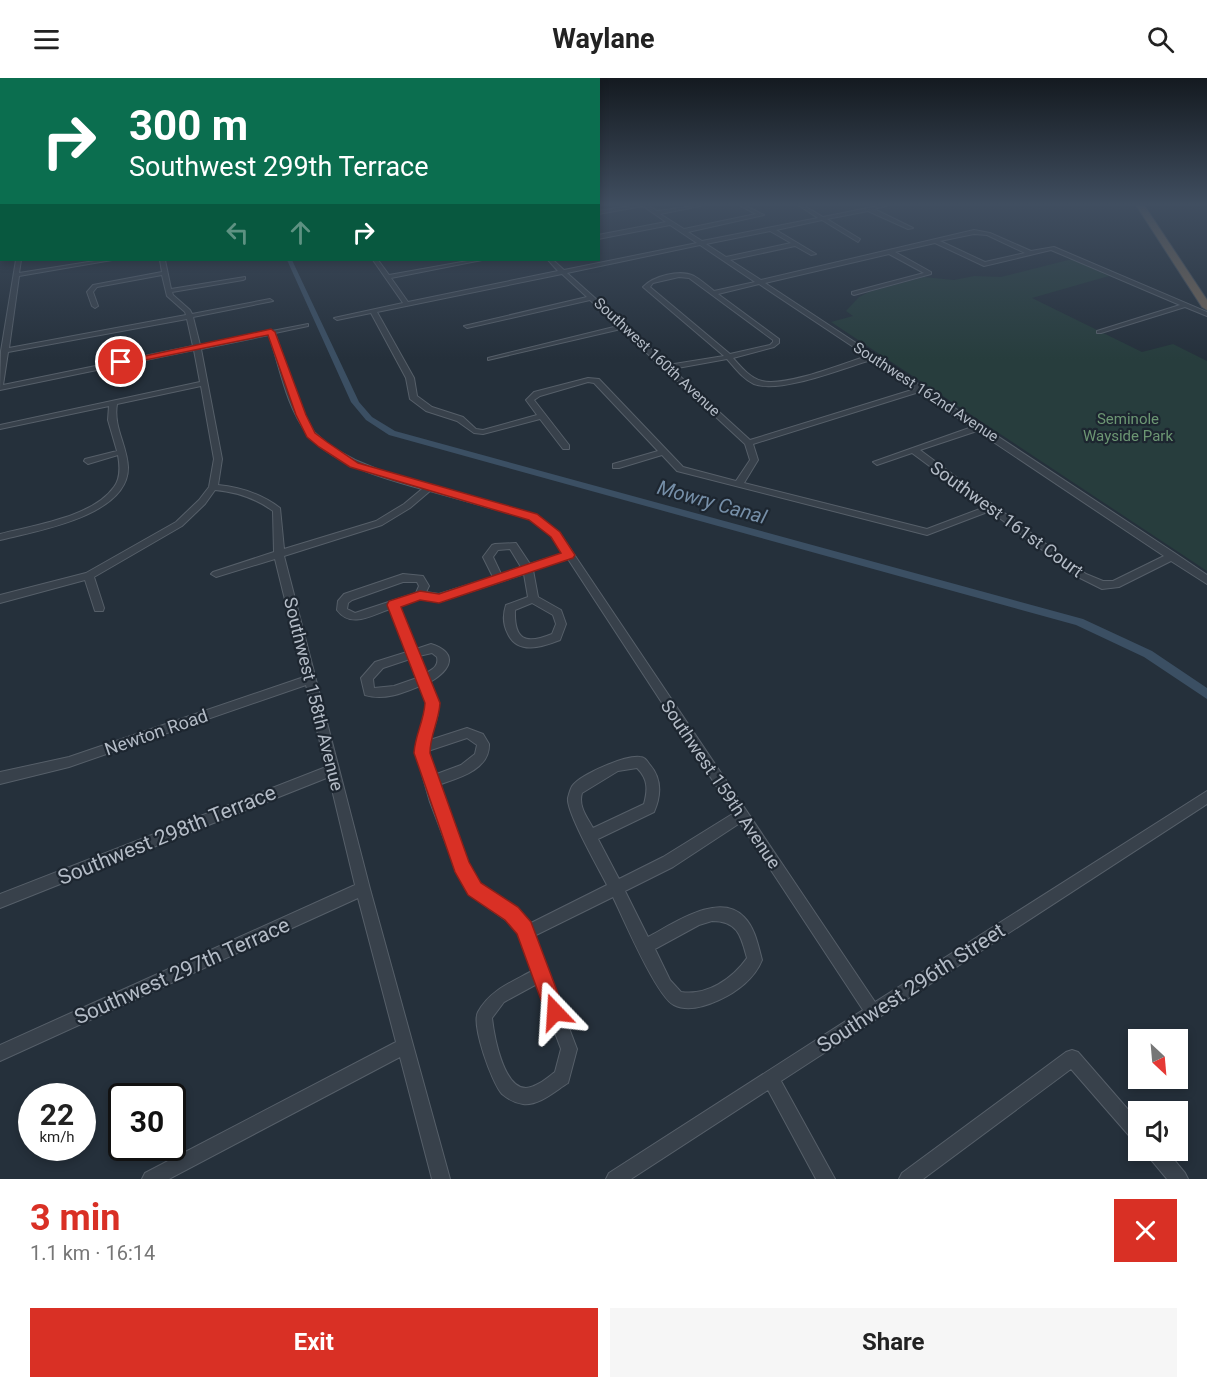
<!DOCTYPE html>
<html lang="en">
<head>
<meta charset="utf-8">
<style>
	:root { --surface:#fff; --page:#f6f6f6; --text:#222; --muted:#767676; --accent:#d93025 }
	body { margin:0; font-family:Roboto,sans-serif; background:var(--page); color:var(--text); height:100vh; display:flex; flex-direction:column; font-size:22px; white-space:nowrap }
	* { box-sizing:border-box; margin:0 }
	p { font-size:20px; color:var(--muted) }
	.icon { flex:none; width:33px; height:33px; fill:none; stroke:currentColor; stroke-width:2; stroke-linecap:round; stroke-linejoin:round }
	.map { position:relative; height:1101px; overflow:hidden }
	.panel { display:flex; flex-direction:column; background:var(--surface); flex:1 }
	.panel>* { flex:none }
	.banner { position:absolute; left:0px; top:0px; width:600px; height:183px; box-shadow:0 3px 9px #0003; background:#0b6e4f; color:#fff; overflow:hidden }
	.needle { width:39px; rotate:154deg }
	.buttons { position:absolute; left:1128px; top:951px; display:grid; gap:12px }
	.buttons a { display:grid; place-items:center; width:60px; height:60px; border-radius:0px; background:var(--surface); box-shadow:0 3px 9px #0003; font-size:30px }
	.speed { position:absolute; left:18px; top:1005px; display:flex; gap:12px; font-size:30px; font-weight:700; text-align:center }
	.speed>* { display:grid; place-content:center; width:78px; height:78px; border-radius:50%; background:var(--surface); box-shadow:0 3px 9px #0003; line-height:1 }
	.speed small { font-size:15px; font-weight:400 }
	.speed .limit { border:3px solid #111; border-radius:9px; background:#fff; color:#111 }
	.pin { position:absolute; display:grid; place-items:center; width:51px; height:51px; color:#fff; margin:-26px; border:3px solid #fff; border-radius:50%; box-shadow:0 2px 6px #0007 }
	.me { position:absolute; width:66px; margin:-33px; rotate:340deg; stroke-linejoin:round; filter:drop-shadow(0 0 4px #0008) }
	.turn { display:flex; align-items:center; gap:21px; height:126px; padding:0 30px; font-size:27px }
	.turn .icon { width:78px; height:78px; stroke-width:2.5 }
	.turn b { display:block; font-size:42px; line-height:51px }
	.lanes { display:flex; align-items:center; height:57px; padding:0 30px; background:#0003; justify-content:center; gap:30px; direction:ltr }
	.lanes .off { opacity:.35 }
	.round { display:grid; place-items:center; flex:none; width:63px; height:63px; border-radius:0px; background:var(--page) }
	.summary { display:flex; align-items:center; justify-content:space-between; height:102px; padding:0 30px }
	h1 { font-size:36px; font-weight:700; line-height:45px; color:var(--accent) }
	.cta { display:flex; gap:12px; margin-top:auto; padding:12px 30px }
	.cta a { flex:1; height:69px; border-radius:0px; background:var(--accent); color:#fff; font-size:24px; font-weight:700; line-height:69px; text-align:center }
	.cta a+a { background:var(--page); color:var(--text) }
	header { display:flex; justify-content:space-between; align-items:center; height:78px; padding:0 30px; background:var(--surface); font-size:27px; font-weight:700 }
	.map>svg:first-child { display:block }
	.green { fill:#273d3d }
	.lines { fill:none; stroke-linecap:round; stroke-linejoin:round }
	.canal { fill:#3b4f63; fill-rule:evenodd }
	.minor-casing { stroke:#565f69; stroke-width:2 }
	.highway-casing { stroke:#434c56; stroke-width:2 }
	.minor { fill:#38414b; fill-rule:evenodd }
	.highway { fill:#716456; fill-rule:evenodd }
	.route { fill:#d93025; stroke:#8d1f18; stroke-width:1.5 }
	.labels { text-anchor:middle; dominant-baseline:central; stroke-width:4.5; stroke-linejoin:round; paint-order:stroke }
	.far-street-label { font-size:15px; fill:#b4bcc7; stroke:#1d2630 }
	.far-park-label { font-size:15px; fill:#6c9673; stroke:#1d2630 }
	.street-label { font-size:18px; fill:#b4bcc7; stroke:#1d2630 }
	.water-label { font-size:20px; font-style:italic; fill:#768fa8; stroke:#1d2630 }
	.near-street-label { font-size:21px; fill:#b4bcc7; stroke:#1d2630 }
</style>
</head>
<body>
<header><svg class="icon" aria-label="menu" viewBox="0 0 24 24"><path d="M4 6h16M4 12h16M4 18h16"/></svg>Waylane<svg class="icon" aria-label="search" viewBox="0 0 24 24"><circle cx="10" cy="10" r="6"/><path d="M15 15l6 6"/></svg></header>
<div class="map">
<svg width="1207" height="1101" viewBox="0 0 1207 1101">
	<rect width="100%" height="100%" fill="#25303b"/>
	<!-- green -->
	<path class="green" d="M1072,181l37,17 -77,22 110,54 31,-8 34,17v210l-376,-249 22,-6 -7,-5 13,-14 10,-5 55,-15 30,3 20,-4 27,1z"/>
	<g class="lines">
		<!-- canal -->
		<path class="canal" d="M287,182h5l67,142 13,15 23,14 688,188 69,32 55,37v11l-63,-42 -68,-32 -687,-190 -23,-15 -15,-18z"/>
		<defs>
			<path id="minor" d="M637,127h10l10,6 45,-6 -2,1 -40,8 24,15 72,-15 -17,-9h5l20,10 -76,17 14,9 116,-23 -20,-13h5l20,12 60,-12h7l-16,4 39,19 -5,1 -40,-18 -41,8 33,20 -2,3 -36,-22 -46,10 40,24 -5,1 -16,-9 -65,14 31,20 213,-50 16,3 41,18 23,-4 153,65v4l-22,-9 -84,26h-4v-2l83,-26 -129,-55 -67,16 -49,-23 -40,9 36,20v2l-77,21 -2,-1v-2l72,-19 -35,-19 -124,29 411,271 31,21v9l-36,-23 -52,26 -17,2 -22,-11 -90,-67 -63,24 -250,-64 -15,-16 -43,13h-6v-4l45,-13 -64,-68 -6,-1 -48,14 -6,4 35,45v4h-6l-23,-30 -57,15 -9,-1 -17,-12 -31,-10 -16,-12 -4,-21 -35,-65 -34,7 -3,-2 69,-15 -30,-43h5l11,15 84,-15h9l-91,18 17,24 150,-31 -10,-11h5l11,10 133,-27 -27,-18 -72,14v-4l68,-13 -23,-16 -45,8v-3zM770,153l21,12 -65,14 -20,-13zM974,156l13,1 38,18 -40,9 -45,-21zM700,167l55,37 -41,9c-6,-5 -13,-11 -20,-15 -14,-7 -41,0 -51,11l81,69 -56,9 -41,-38 -1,-2 -2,-1 -57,-51zM562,196l25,23 -123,29 3,2 123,-28 28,26 -130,32v2l133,-31 124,115 5,16 -14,21 -53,-14 -84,-88 -11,-1 -54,14 -8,8 11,15 -54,15 -7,-1 -13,-12 -31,-10 -15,-11 -3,-18 -37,-66zM679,199l10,1 84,62v2l-3,3 -40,9 -80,-67 3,-4zM759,206l108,72c-25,8 -82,31 -105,25 -12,-3 -21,-14 -29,-23l41,-11 5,-4v-4l-61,-45zM727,281c8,9 16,20 27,25 26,10 90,-16 117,-24l44,29 -165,51 -78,-71zM919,314l53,35 -99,35 4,3 35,-12 73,54 -58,22 -183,-46 14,-23 -5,-16zM977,353l187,125 -51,25h-10l-17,-7 -166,-124z
				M16,182h5l-2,13 82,-13h11l-93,16 -10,72 177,-33 -1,-3 -18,-16 -5,-21 -65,12 -4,5 5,14 -3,2 -3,-2 -5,-14 6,-7 69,-13 -2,-12h5l6,29 74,-12v2l-2,1 -71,12 1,3 17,15 2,4 78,-15 3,2 -80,16 7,28 108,-21v2l-33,7 28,80 11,19 17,15 24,13 29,12 152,43 23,17 316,470 332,-211v13l-426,277 54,98h-19l-48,-89 -137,89h-25l3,-6 254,-163 -123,-187 -67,44 -48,24 23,46c25,-13 71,-46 96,-20 11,11 14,28 18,43 -7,18 -25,32 -43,40 -13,6 -31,12 -45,5 -17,-8 -51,-87 -61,-108l-79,39 43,113 -9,34c-13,8 -29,23 -45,21 -8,-1 -15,-5 -21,-10 -10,-11 -31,-69 -24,-82 12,-22 34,-30 54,-41l-14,-38 -11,-12 -26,-18 -12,-10 -6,-10 -17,-39 -16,-42 -14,-49 2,-14 10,-30 -1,-6 -7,-17c-17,7 -36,15 -55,9l-4,-17 14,-16 32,-10 -17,-43c-18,6 -39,20 -53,1l1,-9 6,-7 59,-20 20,2 6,10 -3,6 13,2 54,-17 -10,-20 9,-12 3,-1 21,-1 14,21 34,-11 -11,-17 -23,-17 -100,-28 -20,17 -28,17 -98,31 86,333 80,290h-18l-32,-122 -231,122h-27l3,-6 251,-131 -38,-144 -358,163v-16l355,-160 -26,-108 -329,131v-14l326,-127 -20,-82 -237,82 -69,17v-12l69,-15 235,-80 -29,-118 -59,18 -5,-3 2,-2 61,-20 -1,-41c-18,-13 -36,-19 -58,-21l-10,14 -23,22 -88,51 10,31 -1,3h-8l-10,-31 -85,23v-8l86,-22 90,-51 23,-22 10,-13 5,-28 -13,-73 -84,18c-4,23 10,41 11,63 1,49 -92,64 -128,73v-6c34,-9 93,-17 114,-47 7,-9 6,-21 4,-32l-30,9 -4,-3 1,-2 32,-8 -9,-31 1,-14 -109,23v-4l200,-43 -6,-32 -194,40 1,-39zM187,241l6,27 -190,39 5,-33zM269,257c11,32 17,71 38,98 23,31 79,46 115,56l-18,15 -28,17 -92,28 -4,-41c-19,-14 -39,-21 -62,-23l4,-26 -21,-110zM510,471l11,18 -20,7 -8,-17 5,-7zM568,481l166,254 -71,44 -44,22 -21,-40 56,-27c7,-16 8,-33 -4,-47 -3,-4 -5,-8 -10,-8 -15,-2 -58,17 -67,28 -2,2 -4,9 -5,13 -2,14 31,71 39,87l-78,39c-13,-18 -36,-24 -50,-41 -19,-23 -32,-69 -41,-98 20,-7 52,-15 51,-41l-6,-10 -16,-6 -37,12c9,-30 13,-27 0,-58 21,-12 29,-29 1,-38l-15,5 -17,-43 21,-7 19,3 85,-28 4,23 -22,8c-3,9 -3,20 2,29 10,21 34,13 52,6l6,-16 -5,-14 -23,-13 -5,-27zM403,504h14l2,4 -3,7 -61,20 -8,-4 1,-6 4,-3zM532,525l21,12 3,9 -4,10c-27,11 -38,6 -37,-24zM432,575l5,4c2,9 -4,12 -11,16l-7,-17zM410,581l7,19 -23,8 -20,2 -1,-9 10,-11zM467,660l10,7 -2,9 -14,11 -27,10 -6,-24zM637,690c11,11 11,21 7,36l-51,24c-6,-11 -15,-22 -11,-35l36,-22zM712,843c26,0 29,15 35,37 -15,21 -40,38 -66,34l-11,-12 -15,-31 44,-24zM537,906l24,65 -6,23c-8,6 -18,15 -29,16 -23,0 -32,-53 -34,-70l12,-16z
				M1072,972l6,2 60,69v20l-6,-2 -61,-70 -148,110h-24l3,-6 164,-121z
				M1146,1072h20l19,23 3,6h-21l-19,-23z"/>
			<path id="highway" d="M1136,127h8l63,95v10l-5,-3z"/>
		</defs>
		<!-- minor casing -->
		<use href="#minor" class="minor-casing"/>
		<!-- highway casing -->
		<use href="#highway" class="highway-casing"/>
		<!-- minor -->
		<use href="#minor" class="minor"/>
		<!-- highway -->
		<use href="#highway" class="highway"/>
	</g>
	<!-- sky -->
	<linearGradient id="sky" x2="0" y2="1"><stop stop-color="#141a20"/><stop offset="0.45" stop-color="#404e60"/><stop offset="1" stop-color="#404e60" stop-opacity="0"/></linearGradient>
	<rect width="1207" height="281" fill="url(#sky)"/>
	<!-- route -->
	<path class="route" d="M271,251l4,3 31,83 9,18 12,9 31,21 179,51 23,18 15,23 -2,3 -134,45 -19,-3 -19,7 39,96c-1,18 -10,32 -10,50l39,109 12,21 37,24 13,15 34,90 -3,7 -7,3 -7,-3 -31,-85 -12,-14 -37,-25 -13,-23 -41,-119c1,-18 10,-32 11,-50l-38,-98 2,-4 31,-10 19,3 122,-41 -10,-16 -22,-17 -179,-53 -31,-20 -12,-10 -11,-22 -28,-80 -147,30 -4,-3z"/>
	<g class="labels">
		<!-- far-street labels -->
		<g class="far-street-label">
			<text transform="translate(657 279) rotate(43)">Southwest 160th Avenue</text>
			<text transform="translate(926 314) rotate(33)">Southwest 162nd Avenue</text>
		</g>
		<!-- far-park labels -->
		<g class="far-park-label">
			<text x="1128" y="341">Seminole<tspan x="1128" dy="17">Wayside Park</tspan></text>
		</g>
		<!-- street labels -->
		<g class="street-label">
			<text transform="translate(1007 441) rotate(36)">Southwest 161st Court</text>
			<text transform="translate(314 616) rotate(76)">Southwest 158th Avenue</text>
			<text transform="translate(156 654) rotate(-19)">Newton Road</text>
			<text transform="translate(721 706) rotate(56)">Southwest 159th Avenue</text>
		</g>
		<!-- water labels -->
		<g class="water-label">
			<text transform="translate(712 424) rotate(16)">Mowry Canal</text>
		</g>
		<!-- near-street labels -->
		<g class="near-street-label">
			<text transform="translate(167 757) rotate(-22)">Southwest 298th Terrace</text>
			<text transform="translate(182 893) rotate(-24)">Southwest 297th Terrace</text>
			<text transform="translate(911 910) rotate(-33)">Southwest 296th Street</text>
		</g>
	</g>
</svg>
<div class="buttons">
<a><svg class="needle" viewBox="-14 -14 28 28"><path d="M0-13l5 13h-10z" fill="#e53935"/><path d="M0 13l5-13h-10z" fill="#767676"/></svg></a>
<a><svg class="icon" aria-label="sound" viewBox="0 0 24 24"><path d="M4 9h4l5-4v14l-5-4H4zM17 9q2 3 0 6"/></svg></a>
</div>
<div class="speed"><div>22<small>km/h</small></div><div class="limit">30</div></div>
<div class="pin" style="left:121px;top:284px;background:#d93025"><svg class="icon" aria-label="arrive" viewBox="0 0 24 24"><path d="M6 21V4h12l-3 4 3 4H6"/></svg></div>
<svg class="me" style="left:555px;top:934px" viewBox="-20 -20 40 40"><path d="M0-17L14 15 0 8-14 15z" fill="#d93025" stroke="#fff" stroke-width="4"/></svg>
<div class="banner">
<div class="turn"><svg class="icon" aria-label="right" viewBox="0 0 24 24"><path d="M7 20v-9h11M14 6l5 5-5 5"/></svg><div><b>300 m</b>Southwest 299th Terrace</div></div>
<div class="lanes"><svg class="icon off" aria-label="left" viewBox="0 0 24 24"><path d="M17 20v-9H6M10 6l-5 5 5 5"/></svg><svg class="icon off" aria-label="ahead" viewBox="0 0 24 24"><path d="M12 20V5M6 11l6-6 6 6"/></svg><svg class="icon" aria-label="right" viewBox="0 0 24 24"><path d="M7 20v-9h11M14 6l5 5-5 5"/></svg></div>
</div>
</div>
<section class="panel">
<div class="summary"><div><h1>3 min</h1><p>1.1 km · 16:14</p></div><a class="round" style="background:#d93025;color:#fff"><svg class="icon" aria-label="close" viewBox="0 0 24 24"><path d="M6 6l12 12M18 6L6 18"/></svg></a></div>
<div class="cta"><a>Exit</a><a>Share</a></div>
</section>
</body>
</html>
